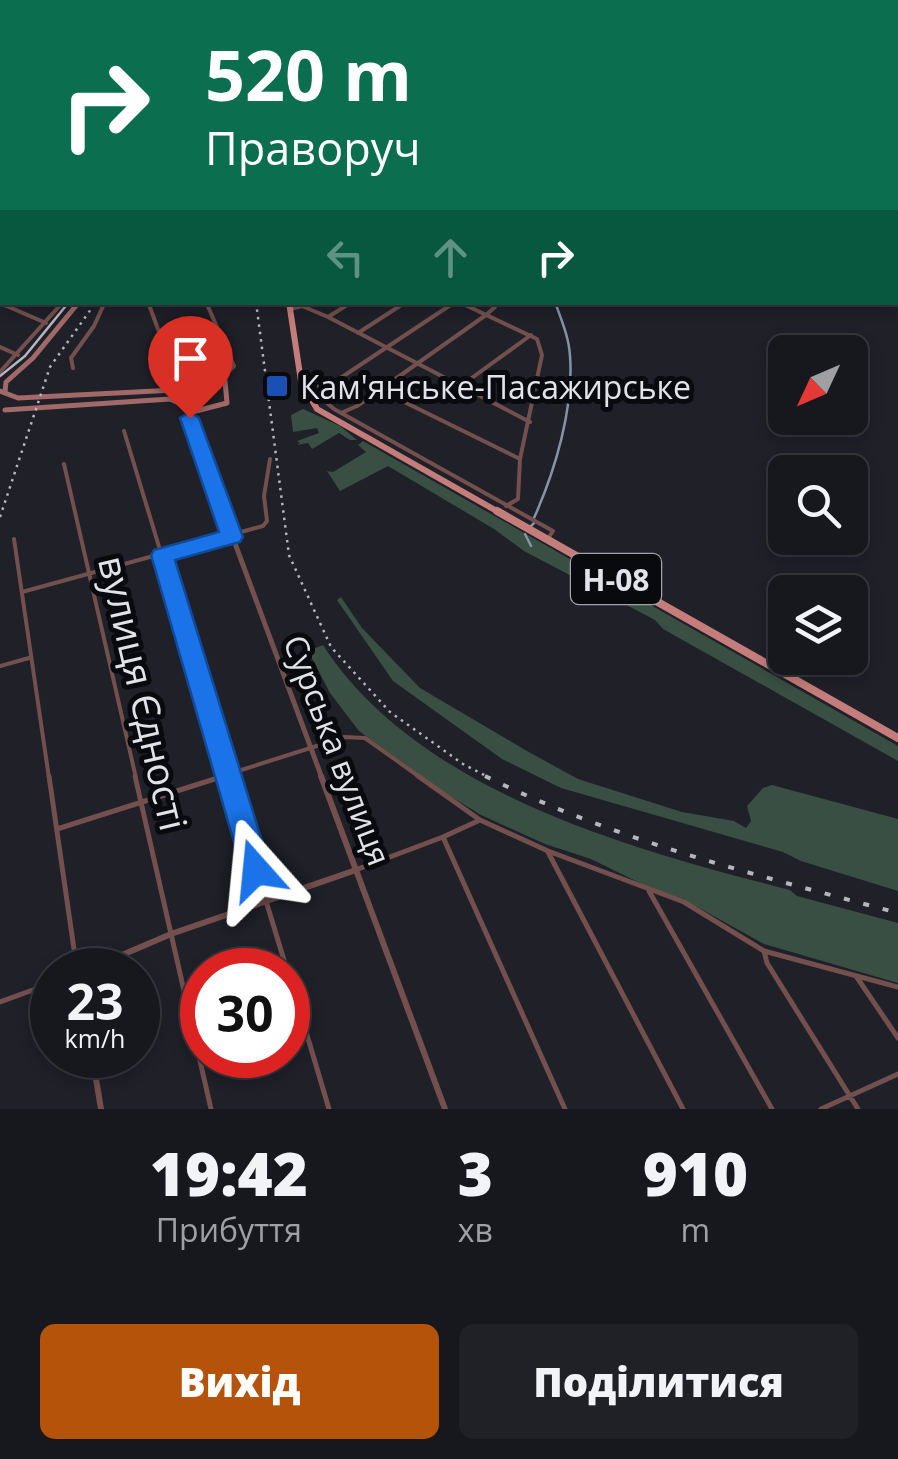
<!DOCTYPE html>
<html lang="uk">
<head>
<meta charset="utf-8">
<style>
	:root { --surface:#17181e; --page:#202127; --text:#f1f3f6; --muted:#9ea0a4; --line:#36373c; --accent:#b45309 }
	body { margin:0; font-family:"Open Sans",sans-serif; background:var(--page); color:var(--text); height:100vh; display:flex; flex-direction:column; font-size:38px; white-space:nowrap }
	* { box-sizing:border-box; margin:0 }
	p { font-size:32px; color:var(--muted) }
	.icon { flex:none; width:55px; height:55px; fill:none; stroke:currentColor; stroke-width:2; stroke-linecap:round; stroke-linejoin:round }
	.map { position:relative; height:1109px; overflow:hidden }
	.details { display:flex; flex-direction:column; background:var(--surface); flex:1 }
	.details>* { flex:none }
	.top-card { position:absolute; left:0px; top:0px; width:900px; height:305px; box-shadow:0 5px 15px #0003,0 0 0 2px var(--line); background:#0b6e4f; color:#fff; overflow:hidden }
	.needle { width:65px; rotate:226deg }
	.buttons { position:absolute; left:768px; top:335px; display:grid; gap:20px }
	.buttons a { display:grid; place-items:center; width:100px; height:100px; border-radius:15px; background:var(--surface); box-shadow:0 5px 15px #0003,0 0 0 2px var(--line); font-size:50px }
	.speed { position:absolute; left:30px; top:948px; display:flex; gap:20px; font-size:50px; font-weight:700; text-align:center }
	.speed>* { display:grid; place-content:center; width:130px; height:130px; border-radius:50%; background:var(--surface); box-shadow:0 5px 15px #0003,0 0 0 2px var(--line); line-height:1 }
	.speed small { font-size:25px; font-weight:400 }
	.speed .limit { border:15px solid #d22; background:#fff; color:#111 }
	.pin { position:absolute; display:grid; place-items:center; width:85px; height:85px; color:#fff; margin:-102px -42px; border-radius:50% 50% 50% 0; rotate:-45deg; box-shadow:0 0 10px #0007 }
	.pin .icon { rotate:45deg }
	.me { position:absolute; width:110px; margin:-55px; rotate:342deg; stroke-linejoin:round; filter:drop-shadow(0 0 8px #0008) }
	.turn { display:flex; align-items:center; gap:35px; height:210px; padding:0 40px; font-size:45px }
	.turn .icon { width:130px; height:130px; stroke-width:2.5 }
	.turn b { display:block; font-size:70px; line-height:85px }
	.lanes { display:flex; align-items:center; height:95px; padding:0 40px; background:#0003; justify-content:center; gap:50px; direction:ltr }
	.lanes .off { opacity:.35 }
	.eta { display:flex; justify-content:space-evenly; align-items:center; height:170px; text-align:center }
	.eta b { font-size:60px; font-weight:800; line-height:70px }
	.cta { display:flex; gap:20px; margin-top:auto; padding:20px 40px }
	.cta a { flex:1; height:115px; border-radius:15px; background:var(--accent); color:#fff; font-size:40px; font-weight:800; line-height:115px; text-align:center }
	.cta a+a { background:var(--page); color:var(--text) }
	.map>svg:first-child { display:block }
	.green { fill:#394f43 }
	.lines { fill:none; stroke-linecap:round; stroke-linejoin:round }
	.stream { stroke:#8294a6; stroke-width:2.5 }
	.minor-far2 { stroke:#73504e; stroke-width:2.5 }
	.minor-far1 { stroke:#73504e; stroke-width:4 }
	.minor { stroke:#73504e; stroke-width:5 }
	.tertiary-far2 { stroke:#73504e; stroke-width:4 }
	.tertiary-far1 { stroke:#73504e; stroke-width:5 }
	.tertiary { stroke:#73504e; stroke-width:6 }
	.secondary { stroke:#a16968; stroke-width:5 }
	.primary-far1 { stroke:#c57d7b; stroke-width:6 }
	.primary { stroke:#c57d7b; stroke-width:8 }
	.tram { stroke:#b6b7be; stroke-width:2.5 }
	.rail-far1 { stroke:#b6b7be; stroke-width:2.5; stroke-dasharray:2.5 5; stroke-linecap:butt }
	.rail { stroke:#b6b7be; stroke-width:4; stroke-dasharray:6 14; stroke-linecap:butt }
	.route { fill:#1a73e8; stroke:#114b97; stroke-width:2.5 }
	.transit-dot { fill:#1a4fb4; stroke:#090a0e; stroke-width:4 }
	.labels { text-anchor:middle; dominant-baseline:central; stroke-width:10; stroke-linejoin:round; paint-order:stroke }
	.shield { fill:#090a0e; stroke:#a1a2a7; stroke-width:2.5 }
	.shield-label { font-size:30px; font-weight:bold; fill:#e2e3e9 }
	.poi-label { font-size:32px; fill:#e2e3e9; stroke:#090a0e; text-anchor:start }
	.street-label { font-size:32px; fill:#e2e3e9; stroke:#090a0e }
	.near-street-label { font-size:38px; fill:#e2e3e9; stroke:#090a0e }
</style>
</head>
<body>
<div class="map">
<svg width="898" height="1109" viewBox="0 0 898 1109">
	<rect width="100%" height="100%" fill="#1f2028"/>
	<!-- green -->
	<path class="green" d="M303,409l37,17 17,14h-7l-11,-7 -27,16 -4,-6 -11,2 3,-2 -3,-2 22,-8 -2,-5 -24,4 -2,-17z
		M363,441l535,305v15l-235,-132 -8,-9 -131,-69 -30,-22 -106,-63 -48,25 -13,-20 6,1 33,-20 -8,-7z
		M341,597l21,31 58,60 107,63 51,28 104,33 52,9 12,7 5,-7 -4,-15 16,-18 9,-3 126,34v72l-97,-30 -18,-9 -222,-64 -59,-29 -109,-78 -56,-81z
		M323,645c94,146 309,205 467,245l7,6 101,27v60l-134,-39 -81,-45 -33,-11 -59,-29 -46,-15 -64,-29 -44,-27 -78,-57 -29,-38 -22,-42z"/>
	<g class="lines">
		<!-- stream -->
		<path class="stream" d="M534,518c21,-47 40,-110 36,-162 -1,-19 -9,-37 -15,-54
			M531,526l3,-3
			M525,534l6,12"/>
		<!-- minor-far2 -->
		<path class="minor-far2" d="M97,0l7,2
			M519,0l33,2
			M462,2l12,-2"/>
		<!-- minor-far1 -->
		<path class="minor-far1" d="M148,302l21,57 23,1 -3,23
			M206,302l28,64 -12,12
			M459,302l78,37 5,16 -22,104 -2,40 -12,7
			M0,303l46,20
			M290,309l12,-3 26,11 202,105
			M328,317l24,-15
			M358,333l48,-31
			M0,347l18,8
			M73,368l-2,-10 23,-32 11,-24
			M0,372l63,-70
			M304,384l32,-3 119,-79
			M319,385l2,13 13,11 219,122 -6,9
			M462,385l69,-50
			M382,391l138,68
			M341,413l16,-7 129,-91 9,-8 -1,-5
			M124,431l105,347
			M64,464l72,314
			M14,539l35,239
			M22,592l241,-66 4,-5 -3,-25 6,-37
			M0,666l29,-8
			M216,778l129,-41 20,1 56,40"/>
		<!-- minor -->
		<path class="minor" d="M49,776l28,194
			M135,776l76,333
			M228,776l59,194
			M418,776l62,44 -37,17 122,272
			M480,820l68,31 136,51 80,49 134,36
			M57,829l167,-53
			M548,852l135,257
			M358,869l85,-32
			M649,891l123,218
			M764,951l3,12 91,146
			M288,971l41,138
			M856,976l42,62
			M0,1002l52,-19
			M821,1109l77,-35"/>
		<!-- tertiary-far2 -->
		<path class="tertiary-far2" d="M188,407l2,16 34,91"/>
		<!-- tertiary-far1 -->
		<path class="tertiary-far1" d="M223,511l99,267"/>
		<!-- tertiary -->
		<path class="tertiary" d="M321,776l124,333
			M87,970l84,-36 185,-64
			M92,1055l9,54"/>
		<!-- secondary -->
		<path class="secondary" d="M0,391l18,7 157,-8 37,-14 13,5 2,22 -31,8 -26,-12 -165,11
			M5,392l1,-10 27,-24 46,-56"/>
		<!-- primary-far1 -->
		<path class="primary-far1" d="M289,302l12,79 16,28 185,105"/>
		<!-- primary -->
		<path class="primary" d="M497,511l401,227"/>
		<!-- tram -->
		<path class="tram" d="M0,376l25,-20 44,-54"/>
		<!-- rail-far1 -->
		<path class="rail-far1" d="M256,302l33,253 42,92 59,65 73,52 27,14
			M0,517l50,-150 46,-65"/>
		<!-- rail -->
		<path class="rail" d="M485,776c131,65 272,99 413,137"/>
	</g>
	<!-- route -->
	<path class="route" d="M190,412l9,6 44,119 -3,5 -65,18 96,310 -4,10 -11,4 -10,-4 -4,-10 -91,-315 3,-5 65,-18 -39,-114z"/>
	<!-- markers -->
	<rect class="transit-dot" x="265" y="374" width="24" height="24" rx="5"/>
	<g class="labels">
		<!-- shield labels -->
		<rect class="shield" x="571" y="554" width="90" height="50" rx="8"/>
		<g class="shield-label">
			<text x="616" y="579">Н-08</text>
		</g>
		<!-- poi labels -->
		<g class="poi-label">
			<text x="300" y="386">Кам'янське-Пасажирське</text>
		</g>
		<!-- street labels -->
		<g class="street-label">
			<text transform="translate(338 750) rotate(69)">Сурська вулиця</text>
		</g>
		<!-- near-street labels -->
		<g class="near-street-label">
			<text transform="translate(144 693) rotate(77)">вулиця Єдності</text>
		</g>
	</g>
</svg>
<div class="buttons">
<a><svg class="needle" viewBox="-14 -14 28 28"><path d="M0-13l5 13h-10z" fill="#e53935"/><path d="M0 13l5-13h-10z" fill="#9ea0a4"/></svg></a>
<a><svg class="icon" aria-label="search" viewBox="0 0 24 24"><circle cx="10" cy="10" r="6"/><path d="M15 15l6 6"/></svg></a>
<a><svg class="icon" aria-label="layers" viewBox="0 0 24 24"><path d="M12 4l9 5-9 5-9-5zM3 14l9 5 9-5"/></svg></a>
</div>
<div class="speed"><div>23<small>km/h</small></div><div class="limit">30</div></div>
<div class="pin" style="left:190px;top:418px;background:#d93025"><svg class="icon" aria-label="arrive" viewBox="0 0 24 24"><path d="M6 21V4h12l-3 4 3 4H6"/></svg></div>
<svg class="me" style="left:256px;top:870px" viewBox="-20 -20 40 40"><path d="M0-17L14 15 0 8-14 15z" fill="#1a73e8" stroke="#fff" stroke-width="4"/></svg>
<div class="top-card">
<div class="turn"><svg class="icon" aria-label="right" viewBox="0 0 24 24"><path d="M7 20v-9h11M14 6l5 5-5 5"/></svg><div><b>520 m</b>Праворуч</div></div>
<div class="lanes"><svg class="icon off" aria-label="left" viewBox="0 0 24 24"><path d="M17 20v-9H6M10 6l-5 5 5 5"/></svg><svg class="icon off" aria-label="ahead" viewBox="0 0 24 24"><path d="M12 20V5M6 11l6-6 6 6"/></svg><svg class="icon" aria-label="right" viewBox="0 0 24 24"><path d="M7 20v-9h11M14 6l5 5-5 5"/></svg></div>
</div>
</div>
<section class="details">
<div class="eta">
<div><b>19:42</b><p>Прибуття</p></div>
<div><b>3</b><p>хв</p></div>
<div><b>910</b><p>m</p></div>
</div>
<div class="cta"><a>Вихід</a><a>Поділитися</a></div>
</section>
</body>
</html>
